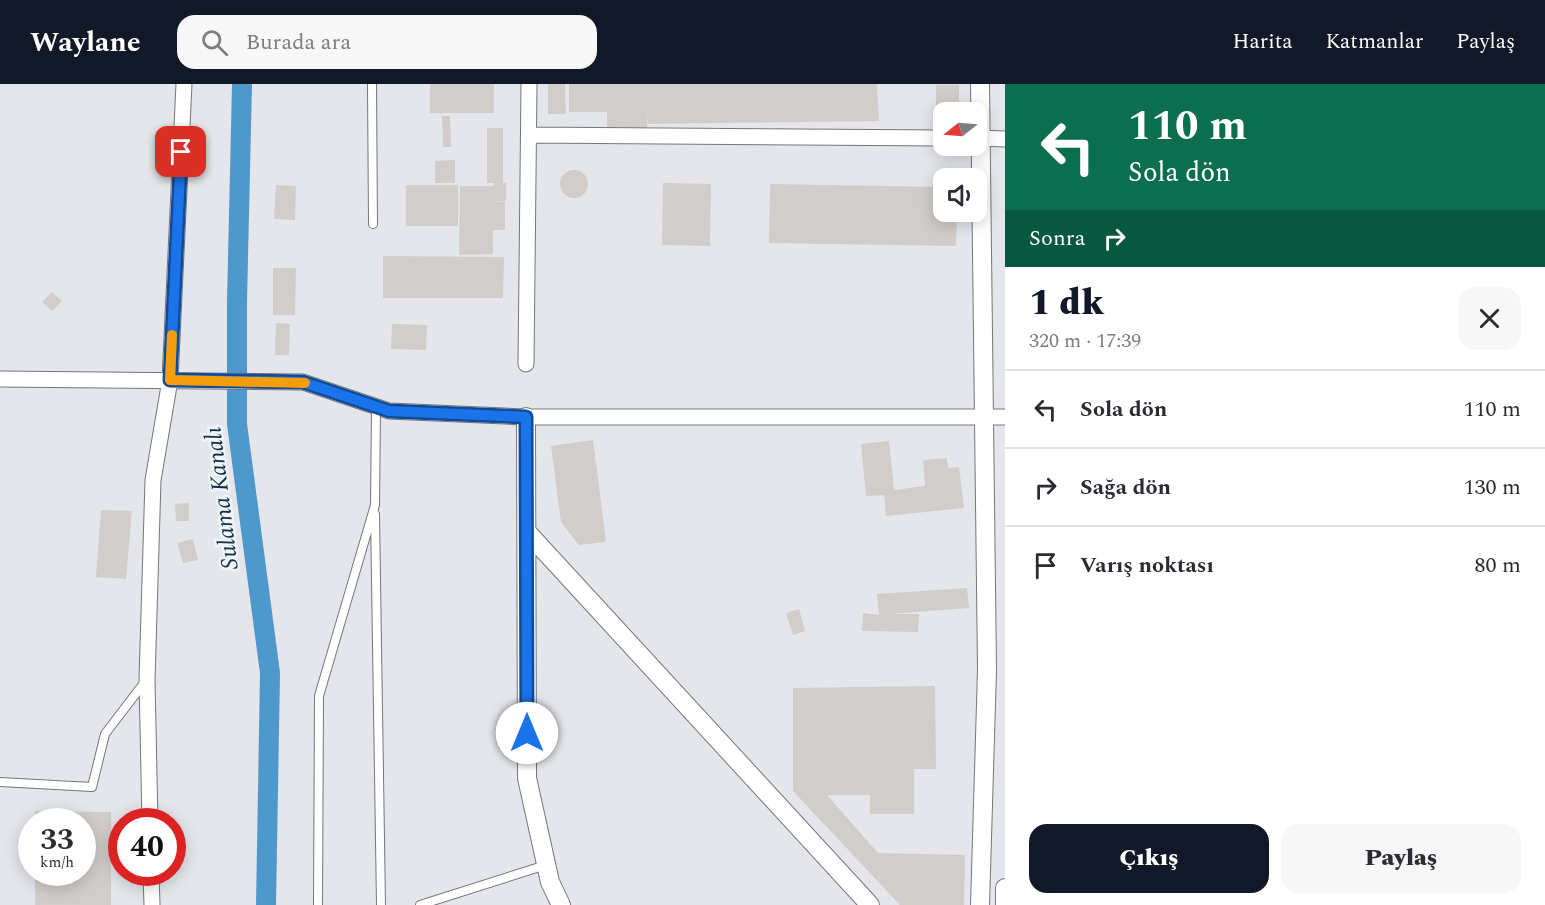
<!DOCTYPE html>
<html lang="tr">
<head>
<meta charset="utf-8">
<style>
	:root { --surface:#fff; --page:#f7f7f7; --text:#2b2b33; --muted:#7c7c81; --line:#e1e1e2; --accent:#111827 }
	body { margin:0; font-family:Spectral,serif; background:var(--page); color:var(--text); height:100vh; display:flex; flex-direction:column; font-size:22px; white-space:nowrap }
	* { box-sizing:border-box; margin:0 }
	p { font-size:20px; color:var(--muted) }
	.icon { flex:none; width:33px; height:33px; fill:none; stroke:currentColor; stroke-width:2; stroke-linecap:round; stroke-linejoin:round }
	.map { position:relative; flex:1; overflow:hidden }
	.drawer { display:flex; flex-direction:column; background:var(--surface); width:540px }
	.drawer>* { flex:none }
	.top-card { background:#0b6e4f; color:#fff; overflow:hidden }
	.needle { width:39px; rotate:253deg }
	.controls { position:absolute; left:933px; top:18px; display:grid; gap:12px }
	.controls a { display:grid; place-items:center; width:54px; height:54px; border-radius:12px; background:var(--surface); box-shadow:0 3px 15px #0003; font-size:30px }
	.speed { position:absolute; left:18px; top:724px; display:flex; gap:12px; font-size:30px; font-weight:700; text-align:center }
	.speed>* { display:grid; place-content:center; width:78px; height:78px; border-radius:50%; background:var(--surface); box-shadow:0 3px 15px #0003; line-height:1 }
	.speed small { font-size:15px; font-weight:400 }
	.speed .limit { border:9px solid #d22; background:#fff; color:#111 }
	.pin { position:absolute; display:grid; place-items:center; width:51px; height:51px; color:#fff; margin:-26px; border-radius:12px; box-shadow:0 3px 9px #0006 }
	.me { position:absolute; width:66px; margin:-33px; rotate:0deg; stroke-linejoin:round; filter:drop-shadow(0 0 4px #0008) }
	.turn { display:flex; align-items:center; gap:21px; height:126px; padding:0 24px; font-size:27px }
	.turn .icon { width:78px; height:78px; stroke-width:2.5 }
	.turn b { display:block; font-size:42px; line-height:51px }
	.then { display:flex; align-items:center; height:57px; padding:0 24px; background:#0003; gap:12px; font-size:22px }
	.round { display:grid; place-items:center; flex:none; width:63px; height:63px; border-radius:18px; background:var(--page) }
	.summary { display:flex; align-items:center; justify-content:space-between; height:102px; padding:0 24px }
	h1 { font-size:36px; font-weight:800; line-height:45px; color:var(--accent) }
	.cta { display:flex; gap:12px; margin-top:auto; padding:12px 24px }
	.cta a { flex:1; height:69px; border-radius:18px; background:var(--accent); color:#fff; font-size:24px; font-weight:800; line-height:69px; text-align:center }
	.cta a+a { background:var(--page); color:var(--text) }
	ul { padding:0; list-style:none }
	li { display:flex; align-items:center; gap:18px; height:78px; padding:0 24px; border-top:2px solid var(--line) }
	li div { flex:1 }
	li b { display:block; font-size:22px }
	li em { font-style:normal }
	header { display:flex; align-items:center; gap:36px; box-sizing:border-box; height:84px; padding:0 30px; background:var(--accent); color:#fff }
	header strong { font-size:28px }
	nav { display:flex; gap:33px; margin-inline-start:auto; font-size:21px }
	.search { width:420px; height:54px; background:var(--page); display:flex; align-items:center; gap:15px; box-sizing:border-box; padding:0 21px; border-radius:18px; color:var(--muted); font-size:22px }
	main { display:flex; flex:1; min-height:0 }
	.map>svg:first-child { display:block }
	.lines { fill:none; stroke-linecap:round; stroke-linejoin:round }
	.canal { stroke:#4f98cb; stroke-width:20 }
	.building { fill:#d1cdca }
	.service-casing { stroke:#74767a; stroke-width:10 }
	.minor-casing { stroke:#74767a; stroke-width:17 }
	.tertiary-casing { stroke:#74767a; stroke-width:20 }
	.service { stroke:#fff; stroke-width:8 }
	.minor { stroke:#fff; stroke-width:15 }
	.tertiary { stroke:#fff; stroke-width:18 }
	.route-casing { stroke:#114b97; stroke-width:15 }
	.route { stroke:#1a73e8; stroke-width:10 }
	.slow { stroke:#f59e0b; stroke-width:10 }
	.labels { text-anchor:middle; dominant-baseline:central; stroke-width:5; stroke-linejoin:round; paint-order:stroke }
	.water-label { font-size:24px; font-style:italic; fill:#113147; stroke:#f1f4f8 }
</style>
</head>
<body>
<header>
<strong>Waylane</strong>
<div class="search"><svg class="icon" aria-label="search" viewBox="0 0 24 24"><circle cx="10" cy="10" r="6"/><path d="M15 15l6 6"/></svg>Burada ara</div>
<nav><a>Harita</a><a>Katmanlar</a><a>Paylaş</a></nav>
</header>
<main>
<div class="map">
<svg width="1005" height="821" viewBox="0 0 1005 821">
	<rect width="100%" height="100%" fill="#e4e6eb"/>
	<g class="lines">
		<!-- canal -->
		<path class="canal" d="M242,0l-5,218v122l33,249 -4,232"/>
	</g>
	<!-- building -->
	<path class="building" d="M430,0h64v29h-64z
		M548,0h17l1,30h-18z
		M569,0h308l2,37 -231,3v-12l-1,16h-40v-16h-38z
		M936,1h23v27h-15v7h-8z
		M442,32h8l1,31h-8z
		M487,44h16v55h3v18l-13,1h12v28h-12v24l-34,1 1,-69h34v-3h-7z
		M455,76v23h-20v-22z
		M560 100a14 14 0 1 1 28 0a14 14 0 1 1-28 0Z
		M663,99l48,1 -1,62 -48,-1z
		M770,100l174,3v25h13l-1,34 -187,-3z
		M276,101l20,1 -1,34 -21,-1z
		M406,101h52v41h-52z
		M383,172l121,1 -1,41h-120z
		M273,184h23l-1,47h-22z
		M52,208l10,9 -10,10 -10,-9z
		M276,239l14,1 -1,31h-14z
		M392,240l35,1 -1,25 -35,-1z
		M593,356l13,102 -27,3 -18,-23 -10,-76z
		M889,357l5,49 31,-4 -2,-26 24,-2 1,10 11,-1 5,41 -78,8 -2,-21 -18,1 -5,-52z
		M189,419v18h-13l-1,-17z
		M101,426l31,1 -6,68 -30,-2z
		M193,455l5,21 -15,3 -6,-20z
		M967,504l2,20 -79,6h29l-1,18 -56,-1 1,-18 16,2 -2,-21z
		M799,525l6,22 -12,4 -7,-22z
		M935,602l1,83h-22v45h-44v-19h-43l51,58 87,2 -1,50h-64l-107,-114v-103z
		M35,727l76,1v93h-76v-32h47v-51h-47z"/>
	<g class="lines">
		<defs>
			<path id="service" d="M372,0l1,140
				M375,430l6,391
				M0,698l92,5 13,-53 39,-51
				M318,821l1,-209 56,-191 1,-98
				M420,821l126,-40"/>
			<path id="minor" d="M529,51l415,3
				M976,54l29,1
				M526,280l3,-280
				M0,295l303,3 86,29 137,6h479
				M150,738l-3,-142 6,-200 17,-100 14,-296
				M151,789l1,32"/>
			<path id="tertiary" d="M980,0l7,586 -7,235
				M526,333l1,361 23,104 11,23
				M527,448l343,373
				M1005,821v-17"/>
		</defs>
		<!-- service casing -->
		<use href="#service" class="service-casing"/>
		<!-- minor casing -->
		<use href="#minor" class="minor-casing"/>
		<!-- tertiary casing -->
		<use href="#tertiary" class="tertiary-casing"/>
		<!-- service -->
		<use href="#service" class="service"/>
		<!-- minor -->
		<use href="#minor" class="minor"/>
		<!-- tertiary -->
		<use href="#tertiary" class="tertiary"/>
	</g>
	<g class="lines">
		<defs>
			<path id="route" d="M181,68l-11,228 133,2 86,29 137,6 1,316"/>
		</defs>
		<!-- route casing -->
		<use href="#route" class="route-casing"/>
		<!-- route -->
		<use href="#route" class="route"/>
		<!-- slow -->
		<path class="slow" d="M172,251l-2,45 135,3"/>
	</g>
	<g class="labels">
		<!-- water labels -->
		<g class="water-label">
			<text transform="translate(222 414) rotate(-97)">Sulama Kanalı</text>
		</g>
	</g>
</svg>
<div class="controls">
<a><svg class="needle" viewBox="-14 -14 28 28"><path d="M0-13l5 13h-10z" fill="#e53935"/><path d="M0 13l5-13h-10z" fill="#7c7c81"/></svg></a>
<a><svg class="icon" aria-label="sound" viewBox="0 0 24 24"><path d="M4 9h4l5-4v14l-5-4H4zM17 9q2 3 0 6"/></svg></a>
</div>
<div class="speed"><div>33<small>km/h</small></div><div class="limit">40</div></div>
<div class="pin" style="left:181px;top:68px;background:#d93025"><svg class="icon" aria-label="arrive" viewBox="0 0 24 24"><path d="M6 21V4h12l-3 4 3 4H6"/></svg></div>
<svg class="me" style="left:527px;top:649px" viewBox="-20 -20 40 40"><circle r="19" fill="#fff"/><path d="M0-13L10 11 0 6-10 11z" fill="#1a73e8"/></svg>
</div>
<section class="drawer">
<div class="top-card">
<div class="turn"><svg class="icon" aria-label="left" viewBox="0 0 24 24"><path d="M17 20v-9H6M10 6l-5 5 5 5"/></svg><div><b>110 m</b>Sola dön</div></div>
<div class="then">Sonra<svg class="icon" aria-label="right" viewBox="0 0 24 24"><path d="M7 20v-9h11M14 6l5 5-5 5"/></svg></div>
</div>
<div class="summary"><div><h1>1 dk</h1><p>320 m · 17:39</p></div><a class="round"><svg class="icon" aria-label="close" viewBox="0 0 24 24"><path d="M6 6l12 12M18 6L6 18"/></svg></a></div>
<ul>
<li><svg class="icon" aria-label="left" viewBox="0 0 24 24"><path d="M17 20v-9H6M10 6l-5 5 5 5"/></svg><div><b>Sola dön</b></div><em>110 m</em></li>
<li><svg class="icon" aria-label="right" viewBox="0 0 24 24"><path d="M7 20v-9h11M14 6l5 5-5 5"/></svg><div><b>Sağa dön</b></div><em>130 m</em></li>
<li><svg class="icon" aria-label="arrive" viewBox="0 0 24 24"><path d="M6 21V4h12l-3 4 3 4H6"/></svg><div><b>Varış noktası</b></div><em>80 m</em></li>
</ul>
<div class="cta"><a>Çıkış</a><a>Paylaş</a></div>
</section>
</main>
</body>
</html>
